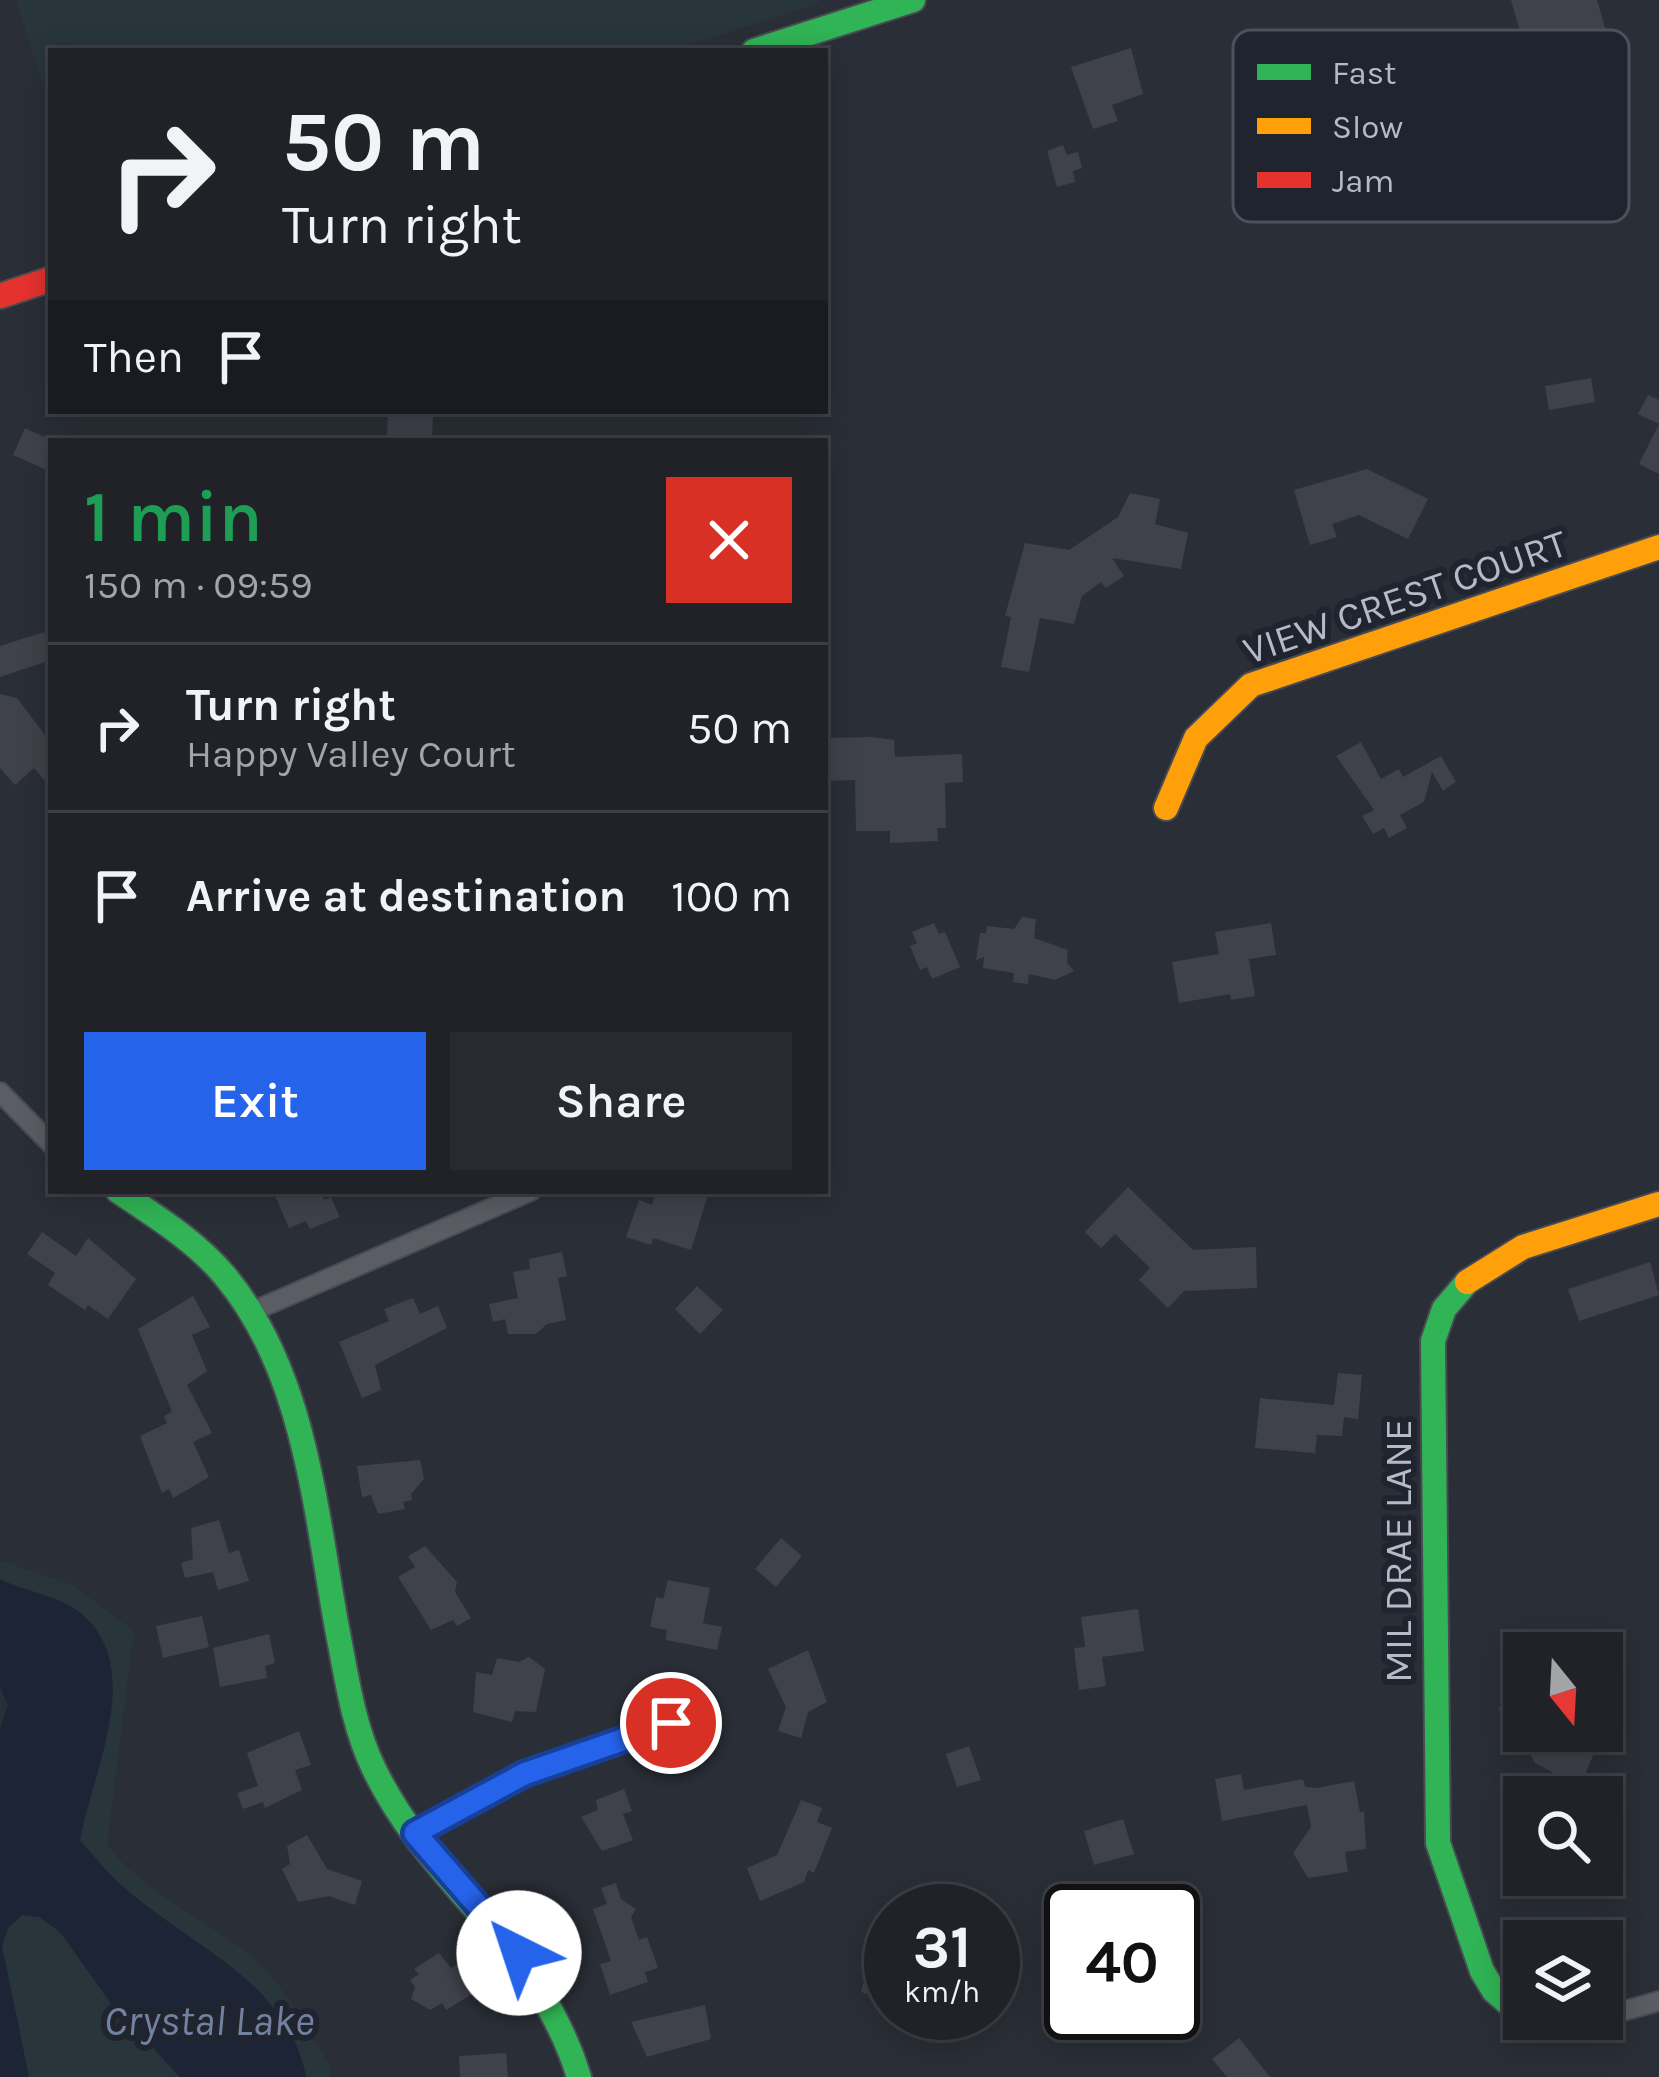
<!DOCTYPE html>
<html lang="en">
<head>
<meta charset="utf-8">
<style>
	:root { --surface:#202228; --page:#282a30; --text:#f1f3f6; --muted:#a2a4a8; --line:#3d3f45; --accent:#2563eb }
	body { margin:0; font-family:Karla,sans-serif; background:var(--page); color:var(--text); height:100vh; display:flex; flex-direction:column; font-size:45px; white-space:nowrap }
	* { box-sizing:border-box; margin:0 }
	p { font-size:39px; color:var(--muted) }
	.icon { flex:none; width:66px; height:66px; fill:none; stroke:currentColor; stroke-width:2; stroke-linecap:round; stroke-linejoin:round }
	.map { position:relative; flex:1; overflow:hidden }
	.details { position:absolute; left:48px; top:438px; width:780px; height:756px; display:flex; flex-direction:column; background:var(--surface); border-radius:0px; box-shadow:0 6px 30px #0003,0 0 0 3px var(--line) }
	.details>* { flex:none }
	.hud { position:absolute; left:48px; top:48px; width:780px; height:366px; border-radius:0px; box-shadow:0 6px 30px #0003,0 0 0 3px var(--line); background:#202228; color:var(--text); overflow:hidden }
	.needle { width:78px; rotate:162deg }
	.tools { position:absolute; left:1503px; top:1632px; display:grid; gap:24px }
	.tools a { display:grid; place-items:center; width:120px; height:120px; border-radius:0px; background:var(--surface); box-shadow:0 6px 30px #0003,0 0 0 3px var(--line); font-size:60px }
	.speed { position:absolute; left:864px; top:1884px; display:flex; gap:24px; font-size:60px; font-weight:700; text-align:center }
	.speed>* { display:grid; place-content:center; width:156px; height:156px; border-radius:50%; background:var(--surface); box-shadow:0 6px 30px #0003,0 0 0 3px var(--line); line-height:1 }
	.speed small { font-size:30px; font-weight:400 }
	.speed .limit { border:6px solid #111; border-radius:18px; background:#fff; color:#111 }
	.pin { position:absolute; display:grid; place-items:center; width:102px; height:102px; color:#fff; margin:-51px; border:6px solid #fff; border-radius:50%; box-shadow:0 3px 12px #0007 }
	.me { position:absolute; width:132px; margin:-66px; rotate:319deg; stroke-linejoin:round; filter:drop-shadow(0 0 9px #0008) }
	.turn { display:flex; align-items:center; gap:42px; height:252px; padding:0 36px; font-size:54px }
	.turn .icon { width:156px; height:156px; stroke-width:2.5 }
	.turn b { display:block; font-size:84px; line-height:102px }
	.then { display:flex; align-items:center; height:114px; padding:0 36px; background:#0003; gap:24px; font-size:45px }
	.round { display:grid; place-items:center; flex:none; width:126px; height:126px; border-radius:0px; background:var(--page) }
	.summary { display:flex; align-items:center; justify-content:space-between; height:204px; padding:0 36px }
	h1 { font-size:72px; font-weight:600; line-height:90px; color:#1e9e55 }
	.primary-button { display:flex; gap:24px; margin-top:auto; padding:24px 36px }
	.primary-button a { flex:1; height:138px; border-radius:0px; background:var(--accent); color:#fff; font-size:48px; font-weight:600; line-height:138px; text-align:center }
	.primary-button a+a { background:var(--page); color:var(--text) }
	ul { padding:0; list-style:none }
	li { display:flex; align-items:center; gap:36px; height:168px; padding:0 36px; border-top:3px solid var(--line) }
	li div { flex:1 }
	li b { display:block; font-size:45px }
	li em { font-style:normal }
	.map>svg:first-child { display:block }
	.green { fill:#28353a }
	.water { fill:#1c2436 }
	.building { fill:#3f424a }
	.lines { fill:none; stroke-linecap:round; stroke-linejoin:round }
	.street-casing { stroke:#484b53; stroke-width:22 }
	.fast-casing { stroke:#484b53; stroke-width:28 }
	.slow-casing { stroke:#484b53; stroke-width:28 }
	.jam-casing { stroke:#484b53; stroke-width:28 }
	.street { stroke:#5a5d64; stroke-width:18 }
	.fast { stroke:#30b455; stroke-width:24 }
	.slow { stroke:#ff9f0a; stroke-width:24 }
	.jam { stroke:#e5322d; stroke-width:24 }
	.route-casing { stroke:#184099; stroke-width:30 }
	.route { stroke:#2563eb; stroke-width:21 }
	.labels { text-anchor:middle; dominant-baseline:central; stroke-width:12; stroke-linejoin:round; paint-order:stroke }
	.street-label { font-size:39px; fill:#b5bac6; stroke:#1f242f }
	.water-label { font-size:42px; font-style:italic; fill:#7381a0; stroke:#1f242f }
	.key { fill:#1f242f; stroke:#4c515c; stroke-width:3 }
	.key-label { font-size:33px; fill:#b5bac6 }
</style>
</head>
<body>
<div class="map">
<svg width="1659" height="2077" viewBox="0 0 1659 2077">
	<rect width="100%" height="100%" fill="#2a2e36"/>
	<!-- green -->
	<path class="green" d="M16,0h802l1,3 -147,48h-621v60z
		M0,1560l73,25 61,46 -27,214c36,45 87,69 133,102 42,31 64,76 90,119v11h-24c-19,-99 -121,-132 -188,-195 -14,-13 -25,-28 -38,-41 13,-72 66,-170 -3,-230 -19,-17 -54,-20 -77,-32z
		M22,1915l17,2 21,15 120,145h-151l-27,-131 6,-18z"/>
	<!-- water -->
	<path class="water" d="M0,1579c24,13 56,16 78,32 71,54 13,162 2,230 13,13 24,29 38,41 67,63 169,96 188,195h-126l-71,-76 -49,-69 -21,-15 -17,-2 -14,13 -6,18 27,131h-29v-348l8,-24 -8,-18z"/>
	<!-- building -->
	<path class="building" d="M1511,0h86l20,69 -55,16 -2,-10 -8,2 -7,-23 -17,5z
		M1131,48l12,46 -31,11 6,16 -25,8 -22,-62z
		M1063,145l4,10 11,-3 4,16 -9,3 2,11 -18,5 -10,-36z
		M1591,378l4,24 -46,8 -4,-24z
		M1648,395l11,5v74l-20,-10 20,-40 -21,-10z
		M388,411h45l-1,30h-45z
		M25,428l26,12v32l-38,-17z
		M1367,469l61,30 -20,40 -49,-24 -27,9 5,13 -27,8 -16,-55z
		M1130,493l30,6 -5,25 33,9 -7,36 -69,-11 12,18 -18,12 -5,-6 -19,14 -8,28 -34,-6 -11,54 -28,-5 10,-50 -6,-1 20,-73 44,7 49,-33z
		M44,632l7,28 -51,17v-31z
		M0,694l17,4 34,45v45l-17,-20 -19,17 -15,-17z
		M871,737l23,3 1,17 67,-3 1,28 -18,1 1,45h-9l1,13 -48,2v-12h-34l-1,-51 -30,1v-43z
		M1361,742l20,37 18,-10 4,8 38,-21 15,26 -13,9 -11,-19 -8,30 -24,13 7,13 -18,10 -5,-10 -11,6 -11,-18 12,-6 -38,-54z
		M1022,917l14,2 -2,19 34,12 -1,13 7,8 -19,9 -26,-6 -1,10 -15,-2 1,-9 -31,-5 1,-11 -8,3 4,-27h6l1,-7 27,3z
		M934,923l5,11 6,-2 15,35 -28,12 -5,-12 -7,3 -10,-24 7,-3 -5,-11z
		M1271,923l5,32 -27,4 6,37 -24,4 -1,-6 -51,9 -7,-41 47,-8 -4,-22z
		M1128,1187l65,63 63,-3 1,41 -73,3 -16,17 -29,-28 11,-12 -35,-34 -14,14 -16,-16z
		M273,1191h47l4,9 7,-3 9,20 -30,12 -4,-8 -17,7z
		M670,1191h39l-18,59 -38,-12 -2,7 -25,-8 13,-37 13,5 4,-13 12,4z
		M42,1232l34,24 12,-18 48,41 -28,40 -20,-14 -3,5 -37,-25 7,-12 -28,-19z
		M562,1252l5,24 -9,2 8,42 -19,4 -11,10h-28l-3,-15 -12,3 -4,-18 29,-6 -5,-26 17,-3 -1,-10z
		M1650,1262l9,33 -80,26 -11,-32z
		M697,1286l26,24 -23,24 -25,-25z
		M193,1296l17,31 -18,8 15,36 -20,14 25,48 -19,9 16,35 -36,21 -4,-9 -7,4 -22,-57 27,-13 -3,-7 8,-4 -34,-83z
		M413,1298l7,16 18,-8 9,22 -72,37 6,25 -19,8 -23,-56 50,-21 -5,-12z
		M1338,1373l24,2 -4,44 -14,-2 -2,19 -25,-1 -2,18 -60,-5 5,-50 74,7z
		M420,1460l4,19 -13,15 1,6 -9,2 2,7 -27,5 -7,-19 -9,2 -5,-31z
		M219,1520l10,33 10,-3 10,31 -31,9 -5,-18 -28,6 -4,-15 12,-4 -2,-31z
		M781,1538l21,18 -26,31 -21,-18z
		M425,1546l32,36 -2,10 16,26 -14,8 -4,-6 -22,10 -33,-53 17,-10 -7,-11z
		M668,1580l42,8 -7,35 19,4 -5,23 -51,-10 1,-10 -17,-3 6,-30 7,2z
		M1138,1609l6,42 -42,6 4,29 -27,4 -5,-42 11,-1 -4,-30z
		M202,1616l7,31 -46,11 -7,-32z
		M269,1634l6,29 -10,3 2,12 -47,9 -7,-39z
		M808,1650l19,52 -19,10 -7,26 -23,-7 8,-24 -18,-38z
		M497,1658l22,4 10,-5 16,12 -9,43 -21,-1 -3,11 -39,-10 3,-40 16,3z
		M1524,1696v35h56l-7,11 21,11 -14,34 -45,-24 -15,-29 -7,4 -15,-30z
		M299,1731l12,34 -16,5 7,20 -37,18 -2,-6 -20,7 -6,-16 21,-7 -11,-33z
		M969,1746l12,34 -24,7 -11,-33z
		M1241,1774l3,16 59,-11 2,8 11,1 38,-7 6,31 4,-1 2,38 -21,3 3,20 -40,6 -15,-25 18,-26 -4,-22 -85,16 -7,-42z
		M624,1789l8,22 -9,3 10,26 -31,11 -21,-34 17,-7 -2,-10z
		M801,1800l21,8 -5,14 15,6 -18,45 -6,-3 -4,12 -44,19 -13,-33 30,-13z
		M1123,1819l11,35 -40,11 -10,-34z
		M307,1835l20,34 35,12 -7,24 -26,-9 -31,6 -16,-33 8,-5 -3,-18z
		M616,1883l5,16 15,10 -5,8 8,23 8,-3 11,31 -13,4 3,10 -38,13 -10,-31 11,-3 -18,-52 14,-5 -6,-16z
		M439,1953l12,15 8,-5 18,28 -31,19 -4,-7 -12,7 -19,-11 4,-12 -5,-7 9,-6 -5,-5z
		M871,1957l20,6 -3,37 -27,-8z
		M705,2005l6,34 -64,18 -16,-35z
		M1239,2038l31,39h-43l-15,-18z
		M506,2053l2,24h-48l-1,-21z"/>
	<g class="lines">
		<defs>
			<path id="street" d="M0,1092l51,52
				M251,1312l280,-121
				M415,1833l109,-59 147,-51
				M1529,2019l37,8 93,-26"/>
			<path id="fast" d="M754,51l159,-51
				M118,1191c37,25 78,50 107,85 80,96 90,233 112,352 9,46 16,98 37,141 57,118 164,174 205,308
				M1467,1282l-23,27 -11,32 5,502 44,128 12,20 30,26"/>
			<path id="slow" d="M1166,808l30,-70 55,-53 408,-138
				M1467,1282l56,-35 136,-43"/>
			<path id="jam" d="M0,296l51,-17"/>
		</defs>
		<!-- street casing -->
		<use href="#street" class="street-casing"/>
		<!-- fast casing -->
		<use href="#fast" class="fast-casing"/>
		<!-- slow casing -->
		<use href="#slow" class="slow-casing"/>
		<!-- jam casing -->
		<use href="#jam" class="jam-casing"/>
		<!-- street -->
		<use href="#street" class="street"/>
		<!-- fast -->
		<use href="#fast" class="fast"/>
		<!-- slow -->
		<use href="#slow" class="slow"/>
		<!-- jam -->
		<use href="#jam" class="jam"/>
	</g>
	<g class="lines">
		<defs>
			<path id="route" d="M519,1953l-104,-120 109,-59 147,-51"/>
		</defs>
		<!-- route casing -->
		<use href="#route" class="route-casing"/>
		<!-- route -->
		<use href="#route" class="route"/>
	</g>
	<g class="labels">
		<!-- street labels -->
		<g class="street-label">
			<text transform="translate(1405 597) rotate(-19)">VIEW CREST COURT</text>
			<text transform="translate(1398 1551) rotate(-90)">MIL DRAE LANE</text>
		</g>
		<!-- water labels -->
		<g class="water-label">
			<text x="209" y="2021">Crystal Lake</text>
		</g>
	</g>
	<!-- legend -->
	<rect x="1233" y="30" width="396" height="192" rx="18" class="key"/>
	<rect x="1257" y="64" width="54" height="16" fill="#30b455"/>
	<rect x="1257" y="118" width="54" height="16" fill="#ff9f0a"/>
	<rect x="1257" y="172" width="54" height="16" fill="#e5322d"/>
	<g class="key-label">
		<text x="1332" y="84">Fast</text>
		<text x="1332" y="138">Slow</text>
		<text x="1332" y="192">Jam</text>
	</g>
</svg>
<div class="tools">
<a><svg class="needle" viewBox="-14 -14 28 28"><path d="M0-13l5 13h-10z" fill="#e53935"/><path d="M0 13l5-13h-10z" fill="#a2a4a8"/></svg></a>
<a><svg class="icon" aria-label="search" viewBox="0 0 24 24"><circle cx="10" cy="10" r="6"/><path d="M15 15l6 6"/></svg></a>
<a><svg class="icon" aria-label="layers" viewBox="0 0 24 24"><path d="M12 4l9 5-9 5-9-5zM3 14l9 5 9-5"/></svg></a>
</div>
<div class="speed"><div>31<small>km/h</small></div><div class="limit">40</div></div>
<div class="pin" style="left:671px;top:1723px;background:#d93025"><svg class="icon" aria-label="arrive" viewBox="0 0 24 24"><path d="M6 21V4h12l-3 4 3 4H6"/></svg></div>
<svg class="me" style="left:519px;top:1953px" viewBox="-20 -20 40 40"><circle r="19" fill="#fff"/><path d="M0-13L10 11 0 6-10 11z" fill="#2563eb"/></svg>
<div class="hud">
<div class="turn"><svg class="icon" aria-label="right" viewBox="0 0 24 24"><path d="M7 20v-9h11M14 6l5 5-5 5"/></svg><div><b>50 m</b>Turn right</div></div>
<div class="then">Then<svg class="icon" aria-label="arrive" viewBox="0 0 24 24"><path d="M6 21V4h12l-3 4 3 4H6"/></svg></div>
</div>
<section class="details">
<div class="summary"><div><h1>1 min</h1><p>150 m · 09:59</p></div><a class="round" style="background:#d93025;color:#fff"><svg class="icon" aria-label="close" viewBox="0 0 24 24"><path d="M6 6l12 12M18 6L6 18"/></svg></a></div>
<ul>
<li><svg class="icon" aria-label="right" viewBox="0 0 24 24"><path d="M7 20v-9h11M14 6l5 5-5 5"/></svg><div><b>Turn right</b><p>Happy Valley Court</p></div><em>50 m</em></li>
<li><svg class="icon" aria-label="arrive" viewBox="0 0 24 24"><path d="M6 21V4h12l-3 4 3 4H6"/></svg><div><b>Arrive at destination</b></div><em>100 m</em></li>
</ul>
<div class="primary-button"><a>Exit</a><a>Share</a></div>
</section>
</div>
</body>
</html>
